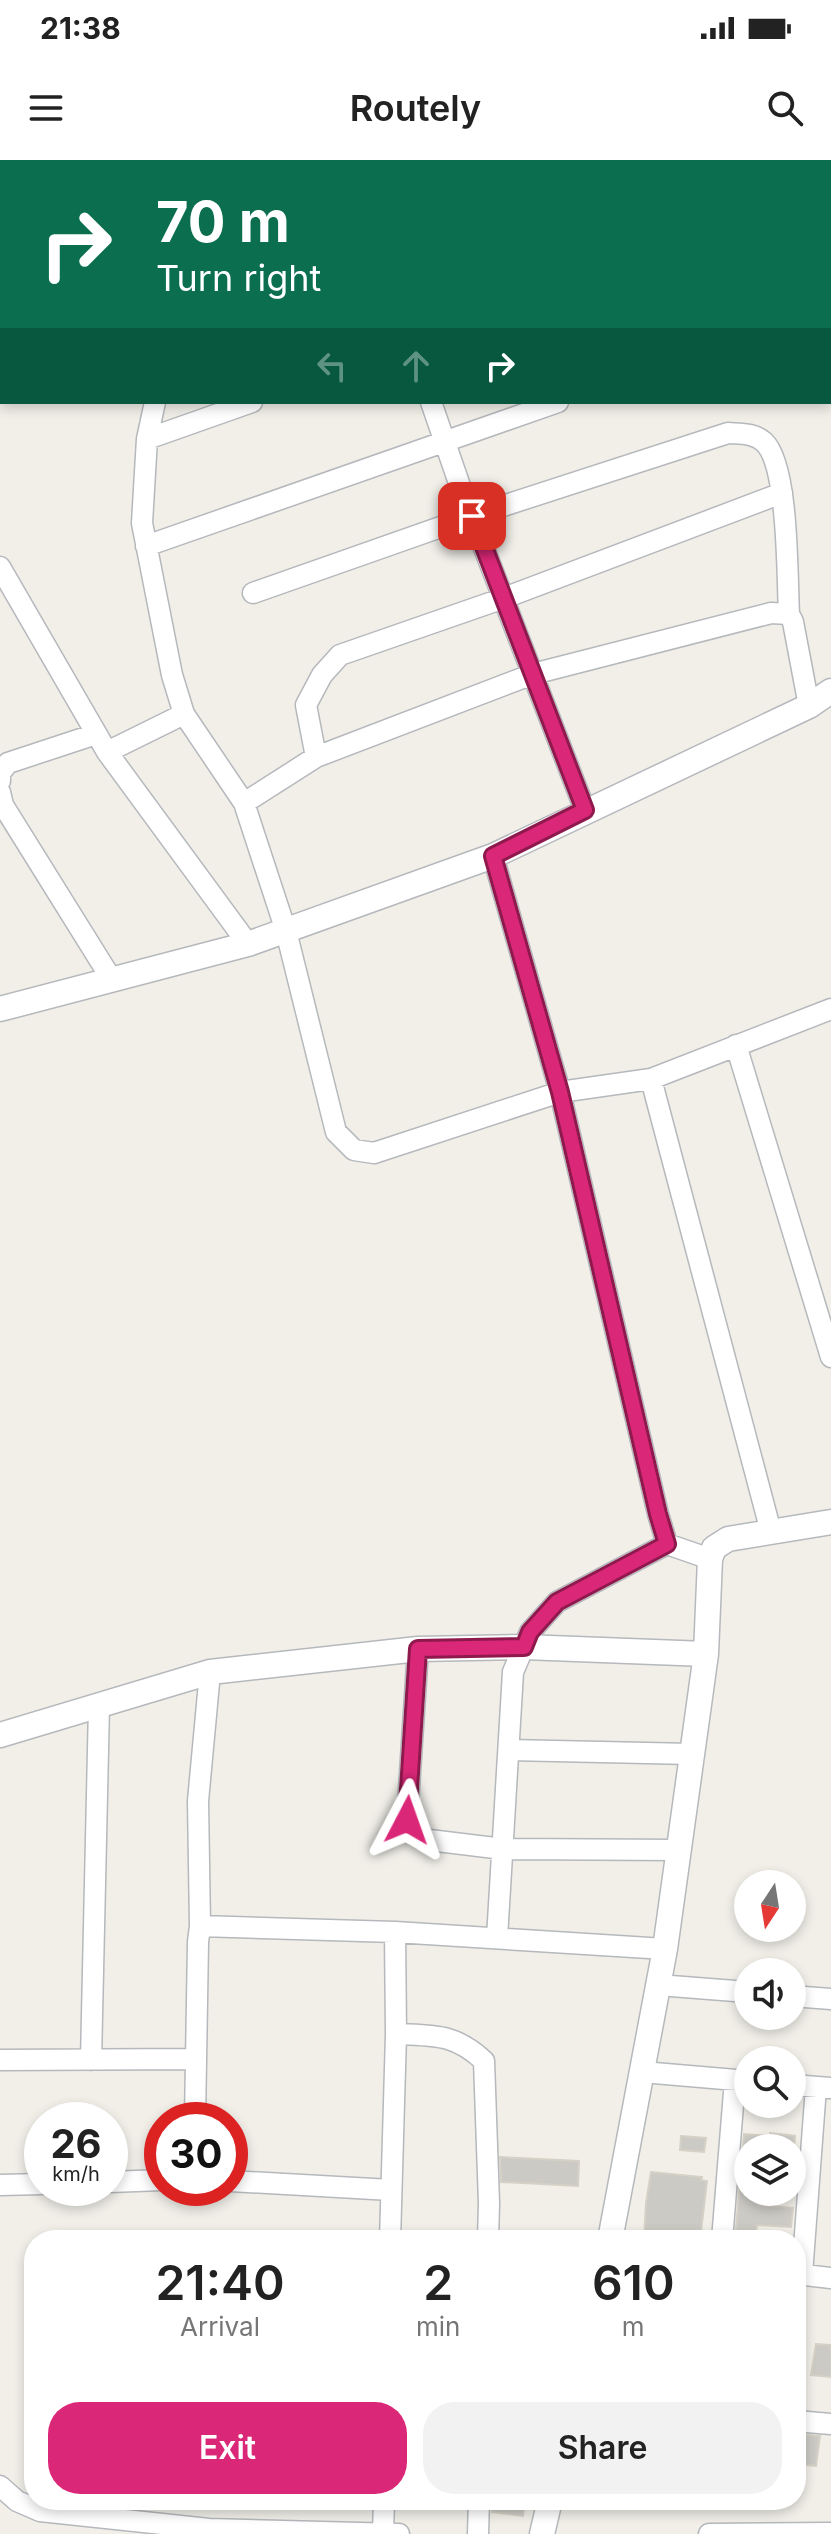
<!DOCTYPE html>
<html lang="en">
<head>
<meta charset="utf-8">
<style>
	:root { --surface:#fff; --page:#f2f2f2; --text:#222; --muted:#767676; --accent:#db2777 }
	body { margin:0; font-family:Inter,sans-serif; background:var(--page); color:var(--text); height:100vh; display:flex; flex-direction:column; font-size:30px; white-space:nowrap }
	* { box-sizing:border-box; margin:0 }
	p { font-size:26px; color:var(--muted) }
	.icon { flex:none; width:44px; height:44px; fill:none; stroke:currentColor; stroke-width:2; stroke-linecap:round; stroke-linejoin:round }
	.map { position:relative; flex:1; overflow:hidden }
	.panel { position:absolute; left:24px; top:2070px; width:782px; height:280px; display:flex; flex-direction:column; background:var(--surface); border-radius:32px; box-shadow:0 4px 12px #0003 }
	.panel>* { flex:none }
	.banner { position:absolute; left:0px; top:0px; width:832px; height:244px; box-shadow:0 4px 12px #0003; background:#0b6e4f; color:#fff; overflow:hidden }
	.needle { width:52px; rotate:192deg }
	.fabs { position:absolute; left:734px; top:1710px; display:grid; gap:16px }
	.fabs a { display:grid; place-items:center; width:72px; height:72px; border-radius:50%; background:var(--surface); box-shadow:0 4px 12px #0003; font-size:40px }
	.speed { position:absolute; left:24px; top:1942px; display:flex; gap:16px; font-size:40px; font-weight:700; text-align:center }
	.speed>* { display:grid; place-content:center; width:104px; height:104px; border-radius:50%; background:var(--surface); box-shadow:0 4px 12px #0003; line-height:1 }
	.speed small { font-size:20px; font-weight:400 }
	.speed .limit { border:12px solid #d22; background:#fff; color:#111 }
	.pin { position:absolute; display:grid; place-items:center; width:68px; height:68px; color:#fff; margin:-34px; border-radius:16px; box-shadow:0 4px 12px #0006 }
	.me { position:absolute; width:88px; margin:-44px; rotate:4deg; stroke-linejoin:round; filter:drop-shadow(0 0 6px #0008) }
	.turn { display:flex; align-items:center; gap:28px; height:168px; padding:0 24px; font-size:36px }
	.turn .icon { width:104px; height:104px; stroke-width:2.5 }
	.turn b { display:block; font-size:56px; line-height:68px }
	.lanes { display:flex; align-items:center; height:76px; padding:0 24px; background:#0003; justify-content:center; gap:40px; direction:ltr }
	.lanes .off { opacity:.35 }
	.eta { display:flex; justify-content:space-evenly; align-items:center; height:136px; text-align:center }
	.eta b { font-size:48px; font-weight:600; line-height:56px }
	.primary-button { display:flex; gap:16px; margin-top:auto; padding:16px 24px }
	.primary-button a { flex:1; height:92px; border-radius:32px; background:var(--accent); color:#fff; font-size:32px; font-weight:600; line-height:92px; text-align:center }
	.primary-button a+a { background:var(--page); color:var(--text) }
	.status { display:flex; justify-content:space-between; align-items:center; height:56px; padding:0 40px; background:var(--surface); direction:ltr }
	.status svg { height:22px; fill:currentColor }
	header { display:flex; justify-content:space-between; align-items:center; height:104px; padding:0 24px; background:var(--surface); font-size:36px; font-weight:600 }
	.map>svg:first-child { display:block }
	.building { fill:#cccac5; stroke:#d6d1c6; stroke-width:2 }
	.lines { fill:none; stroke-linecap:round; stroke-linejoin:round }
	.minor-casing { stroke:#b5b8bc; stroke-width:23 }
	.tertiary-casing { stroke:#b5b8bc; stroke-width:27 }
	.minor { stroke:#fff; stroke-width:20 }
	.tertiary { stroke:#fff; stroke-width:24 }
	.route-casing { stroke:#8e194d; stroke-width:20 }
	.route { stroke:#db2777; stroke-width:14 }
</style>
</head>
<body>
<div class="status"><b>21:38</b><svg viewBox="0 0 49 12"><path d="M0 12V9h3v3zM5 12V6h3v6zM10 12V3h3v9zM15 12V0h3v12zM26 1h20v11H26zM47 4h2v5h-2z"/></svg></div>
<header><svg class="icon" aria-label="menu" viewBox="0 0 24 24"><path d="M4 6h16M4 12h16M4 18h16"/></svg>Routely<svg class="icon" aria-label="search" viewBox="0 0 24 24"><circle cx="10" cy="10" r="6"/><path d="M15 15l6 6"/></svg></header>
<div class="map">
<svg width="831" height="2374" viewBox="0 0 831 2374">
	<rect width="100%" height="100%" fill="#f1efe8"/>
	<!-- building -->
	<path class="building" d="M770,1973l25,3 -1,12h-51l1,-14 26,2z
		M681,1976l25,2 -2,14 -24,-2z
		M500,1997l79,4 -1,25 -77,-4z
		M651,2012l51,5 -1,3 6,1 -7,59h-56l2,-37z
		M740,2020l8,1v11h11l-1,13 35,3 -2,19 -34,-2 -2,15h-20z
		M816,2184l15,1v32l-20,-2z
		M798,2274l22,2 -4,30 -20,-2z
		M492,2340h33l-2,16 -31,-4z"/>
	<g class="lines">
		<defs>
			<path id="minor" d="M21,2l1,-2
				M204,2l1,-2
				M0,42l2,-4
				M431,242l29,84 125,324
				M147,279l105,-37
				M146,386l412,-144
				M0,407l107,185 141,192
				M253,433l219,-77 256,-83c13,1 26,0 36,9 25,23 23,136 25,172
				M184,554l60,89
				M107,592l77,-38 -12,-39 -30,-152 5,-84 8,-37
				M316,597l-10,-52 16,-30 18,-20 164,-57 278,-105
				M0,621v-8l8,-10 88,-29
				M0,632l3,13 109,175
				M493,696l67,236 98,422 9,30 43,15
				M736,885l95,312
				M651,919l180,-70
				M771,1372l-120,-453 -91,13 -186,61 -20,-3 -18,-18 -50,-201 -42,-128 72,-46 217,-83 238,-61 18,1 4,8 16,84
				M418,1489l-11,171 5,13 9,6 82,10 176,1
				M509,1590l183,4
				M200,1766l-2,-125 12,-129
				M497,1778l16,-266 17,-40 27,-30 110,-58
				M658,1825l90,7
				M792,1836l39,3
				M396,1874c38,2 58,-1 88,27l5,142 -1,37
				M0,1900l196,-1
				M91,1900l8,-354
				M642,1912l106,9
				M792,1925l39,3
				M195,1960l3,-178 2,-16 195,6 270,17
				M230,2021l161,9
				M110,2022l52,-2
				M0,2025l42,-1
				M390,2080l6,-206 -1,-102
				M722,2080l13,-160
				M796,2114l35,4
				M802,2114l14,-187
				M796,2261l35,3
				M0,2326l17,15 23,10 169,18 190,5
				M383,2374l1,-34
				M478,2374l1,-34
				M709,2374l122,-1"/>
			<path id="tertiary" d="M0,849l248,-65 245,-88 316,-150 22,-15
				M0,1575l210,-63 208,-23 106,-2 182,7
				M610,2080l55,-291 41,-295 4,-95 4,-11 14,-9 103,-17
				M542,2374l8,-34"/>
		</defs>
		<!-- minor casing -->
		<use href="#minor" class="minor-casing"/>
		<!-- tertiary casing -->
		<use href="#tertiary" class="tertiary-casing"/>
		<!-- minor -->
		<use href="#minor" class="minor"/>
		<!-- tertiary -->
		<use href="#tertiary" class="tertiary"/>
	</g>
	<g class="lines">
		<defs>
			<path id="route" d="M407,1660l11,-171 106,-2 6,-15 27,-30 110,-58 -9,-30 -98,-422 -67,-236 92,-46 -113,-294"/>
		</defs>
		<!-- route casing -->
		<use href="#route" class="route-casing"/>
		<!-- route -->
		<use href="#route" class="route"/>
	</g>
</svg>
<div class="fabs">
<a><svg class="needle" viewBox="-14 -14 28 28"><path d="M0-13l5 13h-10z" fill="#e53935"/><path d="M0 13l5-13h-10z" fill="#767676"/></svg></a>
<a><svg class="icon" aria-label="sound" viewBox="0 0 24 24"><path d="M4 9h4l5-4v14l-5-4H4zM17 9q2 3 0 6"/></svg></a>
<a><svg class="icon" aria-label="search" viewBox="0 0 24 24"><circle cx="10" cy="10" r="6"/><path d="M15 15l6 6"/></svg></a>
<a><svg class="icon" aria-label="layers" viewBox="0 0 24 24"><path d="M12 4l9 5-9 5-9-5zM3 14l9 5 9-5"/></svg></a>
</div>
<div class="speed"><div>26<small>km/h</small></div><div class="limit">30</div></div>
<div class="pin" style="left:472px;top:356px;background:#d93025"><svg class="icon" aria-label="arrive" viewBox="0 0 24 24"><path d="M6 21V4h12l-3 4 3 4H6"/></svg></div>
<svg class="me" style="left:407px;top:1660px" viewBox="-20 -20 40 40"><path d="M0-17L14 15 0 8-14 15z" fill="#db2777" stroke="#fff" stroke-width="4"/></svg>
<div class="banner">
<div class="turn"><svg class="icon" aria-label="right" viewBox="0 0 24 24"><path d="M7 20v-9h11M14 6l5 5-5 5"/></svg><div><b>70 m</b>Turn right</div></div>
<div class="lanes"><svg class="icon off" aria-label="left" viewBox="0 0 24 24"><path d="M17 20v-9H6M10 6l-5 5 5 5"/></svg><svg class="icon off" aria-label="ahead" viewBox="0 0 24 24"><path d="M12 20V5M6 11l6-6 6 6"/></svg><svg class="icon" aria-label="right" viewBox="0 0 24 24"><path d="M7 20v-9h11M14 6l5 5-5 5"/></svg></div>
</div>
<section class="panel">
<div class="eta">
<div><b>21:40</b><p>Arrival</p></div>
<div><b>2</b><p>min</p></div>
<div><b>610</b><p>m</p></div>
</div>
<div class="primary-button"><a>Exit</a><a>Share</a></div>
</section>
</div>
</body>
</html>
